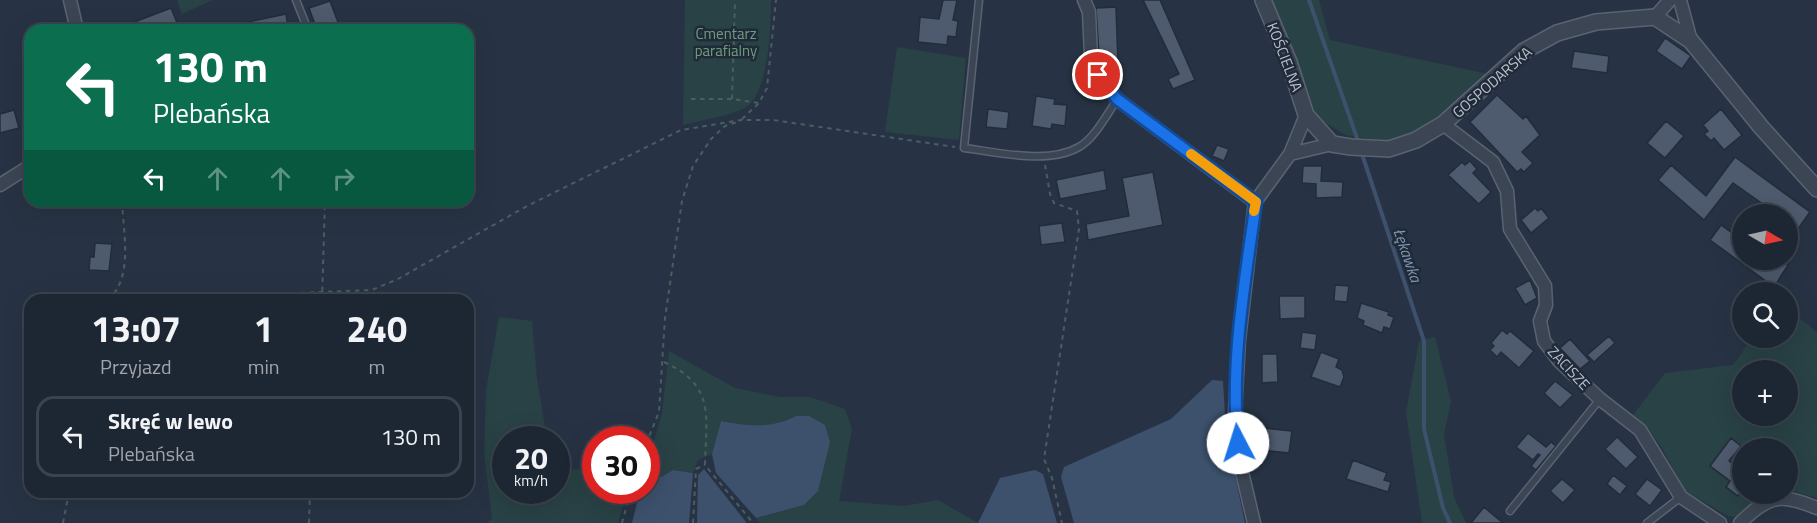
<!DOCTYPE html>
<html lang="pl">
<head>
<meta charset="utf-8">
<style>
	:root { --surface:#1d2633; --page:#2a323f; --text:#f1f3f6; --muted:#a0a5ac; --line:#3b434e }
	body { margin:0; font-family:"Titillium Web",sans-serif; background:var(--page); color:var(--text); height:100vh; display:flex; flex-direction:column; font-size:22px; white-space:nowrap }
	* { box-sizing:border-box; margin:0 }
	p { font-size:20px; color:var(--muted) }
	.icon { flex:none; width:33px; height:33px; fill:none; stroke:currentColor; stroke-width:2; stroke-linecap:round; stroke-linejoin:round }
	.map { position:relative; flex:1; overflow:hidden }
	.drawer { position:absolute; left:24px; top:294px; width:450px; height:204px; display:flex; flex-direction:column; background:var(--surface); border-radius:18px; box-shadow:0 6px 24px #0002,0 0 0 2px var(--line) }
	.drawer>* { flex:none }
	.banner { position:absolute; left:24px; top:24px; width:450px; height:183px; border-radius:18px; box-shadow:0 6px 24px #0002,0 0 0 2px var(--line); background:#0b6e4f; color:#fff; overflow:hidden }
	.needle { width:39px; rotate:99deg }
	.buttons { position:absolute; left:1732px; top:204px; display:grid; gap:12px }
	.buttons a { display:grid; place-items:center; width:66px; height:66px; border-radius:50%; background:var(--surface); box-shadow:0 6px 24px #0002,0 0 0 2px var(--line); font-size:30px }
	.speed { position:absolute; left:492px; top:426px; display:flex; gap:12px; font-size:30px; font-weight:700; text-align:center }
	.speed>* { display:grid; place-content:center; width:78px; height:78px; border-radius:50%; background:var(--surface); box-shadow:0 6px 24px #0002,0 0 0 2px var(--line); line-height:1 }
	.speed small { font-size:15px; font-weight:400 }
	.speed .limit { border:9px solid #d22; background:#fff; color:#111 }
	.pin { position:absolute; display:grid; place-items:center; width:51px; height:51px; color:#fff; margin:-26px; border:3px solid #fff; border-radius:50%; box-shadow:0 2px 6px #0007 }
	.me { position:absolute; width:66px; margin:-33px; rotate:355deg; stroke-linejoin:round; filter:drop-shadow(0 0 4px #0008) }
	.turn { display:flex; align-items:center; gap:21px; height:126px; padding:0 30px; font-size:27px }
	.turn .icon { width:78px; height:78px; stroke-width:2.5 }
	.turn b { display:block; font-size:42px; line-height:51px }
	.lanes { display:flex; align-items:center; height:57px; padding:0 30px; background:#0003; justify-content:center; gap:30px; direction:ltr }
	.lanes .off { opacity:.35 }
	.eta { display:flex; justify-content:space-evenly; align-items:center; height:102px; text-align:center }
	.eta b { font-size:36px; font-weight:700; line-height:42px }
	ul { padding:0; list-style:none }
	li { display:flex; align-items:center; gap:18px; height:81px; margin:0 12px 9px; padding:0 18px; border:3px solid var(--line); border-radius:18px }
	li div { flex:1 }
	li b { display:block; font-size:22px }
	li em { font-style:normal }
	.map>svg:first-child { display:block }
	.green { fill:#294245; fill-rule:evenodd }
	.water { fill:#3d516d }
	.lines { fill:none; stroke-linecap:round; stroke-linejoin:round }
	.stream { stroke:#3d516d; stroke-width:4 }
	.building { fill:#4e5a6d; stroke:#222c3b; stroke-width:1.5 }
	.service-casing { stroke:#5a6371; stroke-width:9 }
	.minor-casing { stroke:#5a6371; stroke-width:15 }
	.tertiary-casing { stroke:#5a6371; stroke-width:18 }
	.path { stroke:#485e61; stroke-width:2; stroke-dasharray:4.5 4.5; stroke-linecap:butt }
	.service { stroke:#3c4553; stroke-width:6 }
	.minor { stroke:#3c4553; stroke-width:12 }
	.tertiary { stroke:#3c4553; stroke-width:15 }
	.route-casing { stroke:#114b97; stroke-width:15 }
	.route { stroke:#1a73e8; stroke-width:10 }
	.slow { stroke:#f59e0b; stroke-width:10 }
	.labels { text-anchor:middle; dominant-baseline:central; stroke-width:5; stroke-linejoin:round; paint-order:stroke }
	.park-label { font-size:15px; fill:#709e7b; stroke:#202a39 }
	.street-label { font-size:15px; fill:#b9c1cd; stroke:#202a39 }
	.water-label { font-size:16px; font-style:italic; fill:#8097b4; stroke:#202a39 }
</style>
</head>
<body>
<div class="map">
<svg width="1817" height="523" viewBox="0 0 1817 523">
	<rect width="100%" height="100%" fill="#273344"/>
	<!-- green -->
	<path class="green" d="M177,0h36l-31,14z
		M685,0h86c0,26 -2,98 -28,109 -18,8 -41,11 -60,16z
		M1268,0h51l11,40 158,34 -40,36 -37,24 -23,8 -42,-7 -31,-18 -21,-60z
		M897,47l69,11 -7,82 -74,-8z
		M1788,309l29,23v166l-29,-8v-42h-45v46h22l-30,23 -7,-1 -43,-25 -23,-43 -15,-20 -14,-13 32,-42 68,-8 19,-27h36zM1743,370h45v46h-45z
		M499,317l33,4 5,57 10,61 -41,1v50h50l1,-32 6,11 32,1 1,20 31,1 -9,32h-131l5,-4 -8,-66 2,-63z
		M1435,337l16,64 -7,33 10,63 12,26h-44l-16,-111 13,-71z
		M669,351l66,37 45,9h30l35,12 7,20 -13,72 65,5 34,-6 40,23h-217l-5,-5 48,-13 -8,-89c-25,13 -48,10 -75,5l-9,33 -14,6 -5,13 -20,-3 -12,7 -14,1v-12l15,-53z"/>
	<!-- water -->
	<path class="water" d="M1212,380l11,1 3,51 19,91h-171l-13,-46 3,-10 107,-48z
		M796,416h13l16,9 5,17 -12,49 -14,14 -48,13 -40,-45 -4,-19 9,-33c27,5 50,8 75,-5z
		M704,469l42,53v1h-49l1,-48z
		M673,470l20,3 -4,50h-57l8,-32 6,-1 1,-12 14,-1z
		M1035,470l8,4 14,49h-79l22,-45z"/>
	<g class="lines">
		<!-- stream -->
		<path class="stream" d="M1309,0l50,144
			M1361,151l63,190v88l19,79 7,15"/>
	</g>
	<!-- building -->
	<path class="building" d="M943,0h14l-4,20 5,1 -2,16 -8,-1 -1,9 -29,-3 2,-25 19,2z
		M1143,0h17l35,80 -22,9 -5,-10 11,-5z
		M330,1l11,29h-24l-8,-22z
		M1116,7l2,57 -15,1 -4,-10 -3,-47z
		M171,8l9,22h-64v-1z
		M286,14l2,13 -54,3v-5z
		M1665,38l26,18 -9,13 -26,-18z
		M1574,51l35,5 -2,17 -36,-5z
		M1497,95l26,24 3,-3 14,19 -18,17 11,11 -9,9 -3,-3 -4,3 -47,-50z
		M1036,96l19,3 -1,5 13,1 -2,21 -13,-2 -1,5 -19,-3z
		M988,109l21,3 -2,17 -21,-2z
		M1721,109l21,26 -18,15 -10,-12 -3,3 -7,-7 4,-3 -5,-6z
		M14,110l5,18 -19,5v-19z
		M1666,121l18,15 -19,22 -18,-15z
		M1217,145l12,4 -5,12 -12,-5z
		M1735,157l75,55 -22,31v-29h-11l-44,-31 -29,37 -46,-40 13,-15 35,31z
		M1470,161l7,8 -4,4 18,19 -12,12 -31,-29 14,-13 3,3z
		M1303,166h19l-1,15 22,1 -1,15 -26,1v-14l-14,-1z
		M1104,170l3,20 -47,9 -4,-19z
		M1153,172l10,53 -75,15 -2,-16 43,-8 -7,-38z
		M1535,208l3,3 3,-3 8,10 -18,15 -10,-13z
		M1062,223l3,19 -24,3 -2,-19z
		M1721,225l22,16v19h38l7,5 -14,22 -64,-47z
		M95,243l17,1 -3,27 -20,-1 1,-13h4z
		M1530,280l7,18 -12,7 -10,-17z
		M1335,285l14,1 -2,16 -13,-1z
		M1279,296h26v22l-25,1z
		M1361,303l28,9 -1,3 6,2 -4,12 -6,-2 -2,6 -19,-8 1,-4 -7,-3z
		M1502,330l5,4 3,-3 24,20 -15,17 -18,-16 -4,5 -7,-7 4,-4 -3,-3z
		M1302,332l15,2 -2,16 -15,-2z
		M1609,336l6,7 -21,19 -7,-7z
		M1570,339l20,22 -10,8 -20,-21z
		M1321,352l18,7 -3,8 6,3 2,7 -4,10 -29,-10z
		M1262,354h15l1,28 -16,1z
		M1555,381l18,14 -13,13 -16,-15z
		M1264,428l28,3 -3,22 -28,-3z
		M1528,433l18,14 5,-5 5,4 -20,24 -5,-4 9,-11 -2,-1 -5,6 -17,-13z
		M1617,437l21,20 -12,12 -21,-20z
		M1731,438l10,8 -12,15 14,11v17l-5,7 -12,-9 4,-6 -20,-15z
		M1353,460l34,13 -3,7 7,2 -3,10 -42,-13z
		M1613,475l14,11 -7,9 -13,-11z
		M1562,479l13,11 -12,13 -13,-12z
		M1647,479l15,11 -12,16 -15,-12z
		M1484,507l19,16h-32z"/>
	<g class="lines">
		<defs>
			<path id="service" d="M296,0l12,30
				M979,0l-15,148c33,4 84,17 115,-1 16,-9 28,-33 38,-47
				M1510,511l90,-112
				M1647,523l34,-26"/>
			<path id="minor" d="M70,0l7,30
				M1084,0l5,12 2,45 7,18 19,24 138,103
				M1680,0l11,41
				M1655,17l15,-17
				M1443,124l50,38 14,29 3,38 35,57 1,19 -6,16 4,20 15,20 41,38 40,31 41,67 39,26
				M1290,154l42,-10
				M0,185l30,-19
				M1254,523l-15,-64 -4,-48 4,-71 16,-138 35,-48 16,-39
				M1740,523c29,-28 40,-30 77,-15"/>
			<path id="tertiary" d="M1263,0l26,62 17,53 26,29 19,3 38,2 27,-9 27,-16 81,-73 33,-18 39,-11 59,-5 36,24 70,86 56,62"/>
		</defs>
		<!-- service casing -->
		<use href="#service" class="service-casing"/>
		<!-- minor casing -->
		<use href="#minor" class="minor-casing"/>
		<!-- tertiary casing -->
		<use href="#tertiary" class="tertiary-casing"/>
		<!-- path -->
		<path class="path" d="M691,99h41l27,4
			M732,99l3,-99
			M742,119l17,-16 8,-15 9,-88
			M1045,165l5,29 4,9 23,8 2,18 -35,230 8,19 10,45
			M108,300c26,-23 15,-68 14,-99
			M121,300l251,-10 26,-11 129,-73 154,-76 60,-10h32l182,27
			M322,300l3,-99
			M664,362c52,24 42,54 41,103l48,58
			M646,444l13,-32 6,-94 17,-117 11,-35 18,-27 14,-13 12,-4
			M63,523l6,-31
			M309,523l1,-31
			M622,523l9,-33
			M693,523l3,-54 9,-4"/>
		<!-- service -->
		<use href="#service" class="service"/>
		<!-- minor -->
		<use href="#minor" class="minor"/>
		<!-- tertiary -->
		<use href="#tertiary" class="tertiary"/>
	</g>
	<g class="lines">
		<defs>
			<path id="route" d="M1098,75l19,24 139,103c-11,79 -26,161 -18,241"/>
		</defs>
		<!-- route casing -->
		<use href="#route" class="route-casing"/>
		<!-- route -->
		<use href="#route" class="route"/>
		<!-- slow -->
		<path class="slow" d="M1191,154l65,48 -2,9"/>
	</g>
	<g class="labels">
		<!-- park labels -->
		<g class="park-label">
			<text x="726" y="33">Cmentarz<tspan x="726" dy="17">parafialny</tspan></text>
		</g>
		<!-- street labels -->
		<g class="street-label">
			<text transform="translate(1285 57) rotate(69)">KOŚCIELNA</text>
			<text transform="translate(1492 82) rotate(-41)">GOSPODARSKA</text>
			<text transform="translate(1569 368) rotate(47)">ZACISZE</text>
		</g>
		<!-- water labels -->
		<g class="water-label">
			<text transform="translate(1408 255) rotate(71)">Łękawka</text>
		</g>
	</g>
</svg>
<div class="buttons">
<a><svg class="needle" viewBox="-14 -14 28 28"><path d="M0-13l5 13h-10z" fill="#e53935"/><path d="M0 13l5-13h-10z" fill="#a0a5ac"/></svg></a>
<a><svg class="icon" aria-label="search" viewBox="0 0 24 24"><circle cx="10" cy="10" r="6"/><path d="M15 15l6 6"/></svg></a>
<a>+</a>
<a>−</a>
</div>
<div class="speed"><div>20<small>km/h</small></div><div class="limit">30</div></div>
<div class="pin" style="left:1098px;top:75px;background:#d93025"><svg class="icon" aria-label="arrive" viewBox="0 0 24 24"><path d="M6 21V4h12l-3 4 3 4H6"/></svg></div>
<svg class="me" style="left:1238px;top:443px" viewBox="-20 -20 40 40"><circle r="19" fill="#fff"/><path d="M0-13L10 11 0 6-10 11z" fill="#1a73e8"/></svg>
<div class="banner">
<div class="turn"><svg class="icon" aria-label="left" viewBox="0 0 24 24"><path d="M17 20v-9H6M10 6l-5 5 5 5"/></svg><div><b>130 m</b>Plebańska</div></div>
<div class="lanes"><svg class="icon" aria-label="left" viewBox="0 0 24 24"><path d="M17 20v-9H6M10 6l-5 5 5 5"/></svg><svg class="icon off" aria-label="ahead" viewBox="0 0 24 24"><path d="M12 20V5M6 11l6-6 6 6"/></svg><svg class="icon off" aria-label="ahead" viewBox="0 0 24 24"><path d="M12 20V5M6 11l6-6 6 6"/></svg><svg class="icon off" aria-label="right" viewBox="0 0 24 24"><path d="M7 20v-9h11M14 6l5 5-5 5"/></svg></div>
</div>
<section class="drawer">
<div class="eta">
<div><b>13:07</b><p>Przyjazd</p></div>
<div><b>1</b><p>min</p></div>
<div><b>240</b><p>m</p></div>
</div>
<ul>
<li><svg class="icon" aria-label="left" viewBox="0 0 24 24"><path d="M17 20v-9H6M10 6l-5 5 5 5"/></svg><div><b>Skręć w lewo</b><p>Plebańska</p></div><em>130 m</em></li>
</ul>
</section>
</div>
</body>
</html>
